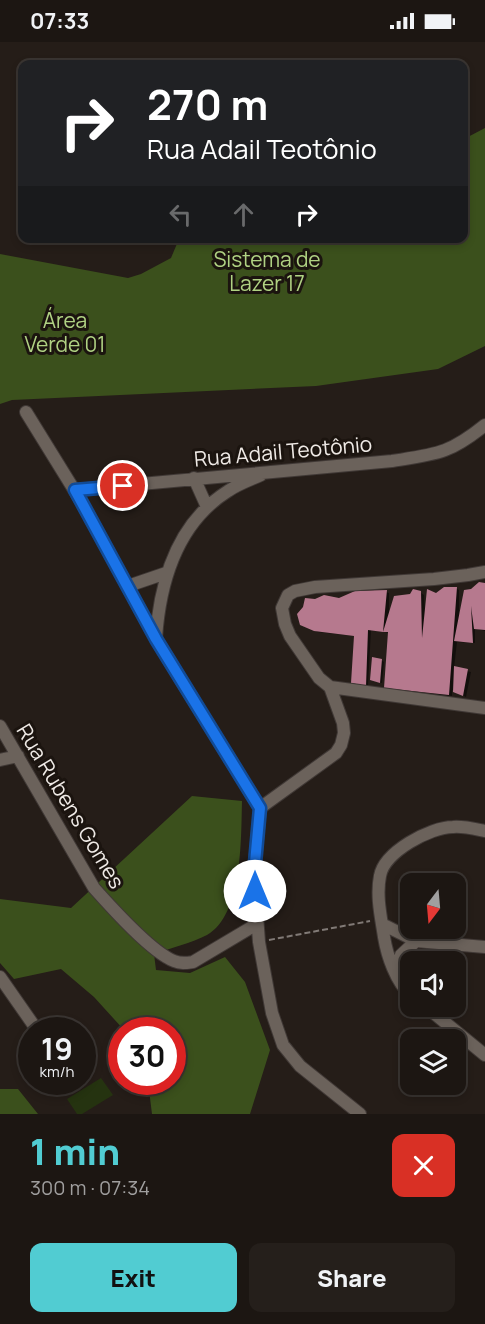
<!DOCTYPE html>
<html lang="en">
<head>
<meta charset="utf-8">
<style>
	:root { --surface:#1c1612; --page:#251f1b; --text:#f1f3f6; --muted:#a09f9f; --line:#3a3532; --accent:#51ccd2 }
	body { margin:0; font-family:Manrope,sans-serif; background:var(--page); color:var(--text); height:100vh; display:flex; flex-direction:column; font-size:22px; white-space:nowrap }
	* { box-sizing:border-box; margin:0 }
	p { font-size:20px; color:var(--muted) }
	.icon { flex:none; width:33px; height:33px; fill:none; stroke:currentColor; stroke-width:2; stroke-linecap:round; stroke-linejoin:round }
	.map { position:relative; height:1072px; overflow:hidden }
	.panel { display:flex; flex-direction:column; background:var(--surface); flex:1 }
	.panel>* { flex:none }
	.guide { position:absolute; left:18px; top:18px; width:450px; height:183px; border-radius:12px; box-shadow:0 3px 9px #0003,0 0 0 2px var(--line); background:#202124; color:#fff; overflow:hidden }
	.needle { width:39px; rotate:196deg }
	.fabs { position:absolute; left:400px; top:831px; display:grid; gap:12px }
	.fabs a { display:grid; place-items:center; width:66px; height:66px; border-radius:12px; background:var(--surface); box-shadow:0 3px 9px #0003,0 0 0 2px var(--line); font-size:30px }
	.speed { position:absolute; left:18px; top:975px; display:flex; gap:12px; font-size:30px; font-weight:700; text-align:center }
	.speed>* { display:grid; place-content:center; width:78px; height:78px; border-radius:50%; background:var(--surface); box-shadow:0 3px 9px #0003,0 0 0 2px var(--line); line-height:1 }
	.speed small { font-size:15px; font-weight:400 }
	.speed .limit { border:9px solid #d22; background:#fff; color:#111 }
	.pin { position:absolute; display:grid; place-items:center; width:51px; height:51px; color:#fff; margin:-26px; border:3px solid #fff; border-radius:50%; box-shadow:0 2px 6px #0007 }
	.me { position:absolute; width:66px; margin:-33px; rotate:0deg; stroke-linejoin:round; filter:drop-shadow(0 0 4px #0008) }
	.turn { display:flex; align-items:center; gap:21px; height:126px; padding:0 30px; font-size:27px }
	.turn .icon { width:78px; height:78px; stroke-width:2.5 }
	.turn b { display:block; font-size:42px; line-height:51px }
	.lanes { display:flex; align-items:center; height:57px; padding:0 30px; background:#0003; justify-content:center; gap:30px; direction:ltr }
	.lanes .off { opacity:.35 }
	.round { display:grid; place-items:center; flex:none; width:63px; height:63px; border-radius:12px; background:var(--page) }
	.head { display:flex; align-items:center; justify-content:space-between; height:102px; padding:0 30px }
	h1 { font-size:36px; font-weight:800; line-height:45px; color:var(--accent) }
	.cta { display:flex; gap:12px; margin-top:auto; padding:12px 30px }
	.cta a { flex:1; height:69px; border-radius:12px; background:var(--accent); color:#111; font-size:24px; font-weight:800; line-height:69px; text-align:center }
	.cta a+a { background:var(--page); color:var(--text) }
	.status { display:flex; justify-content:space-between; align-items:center; height:42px; padding:0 30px; background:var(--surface); direction:ltr }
	.status svg { height:16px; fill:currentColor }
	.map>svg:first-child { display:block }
	.green { fill:#253310 }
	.forest { fill:#3b501c }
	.shadow { fill:#0007 }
	.building { fill:#b6798e }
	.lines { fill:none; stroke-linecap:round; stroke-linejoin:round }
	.street-casing { stroke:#403936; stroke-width:14 }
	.path { stroke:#817a76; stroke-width:2; stroke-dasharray:6 3; stroke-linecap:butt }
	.street { stroke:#6b625b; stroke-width:12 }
	.route-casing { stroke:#114b97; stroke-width:15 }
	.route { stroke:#1a73e8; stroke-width:10 }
	.labels { text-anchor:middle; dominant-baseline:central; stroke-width:6; stroke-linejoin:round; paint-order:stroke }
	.park-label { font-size:21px; fill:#b0d283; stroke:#1b140f }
	.street-label { font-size:21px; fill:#efeae6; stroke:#1b140f }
</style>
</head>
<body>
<div class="status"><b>07:33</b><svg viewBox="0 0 49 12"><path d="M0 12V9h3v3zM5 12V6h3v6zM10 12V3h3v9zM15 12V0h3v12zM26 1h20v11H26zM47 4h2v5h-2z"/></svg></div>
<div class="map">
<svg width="485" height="1072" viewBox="0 0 485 1072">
	<rect width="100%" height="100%" fill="#251d18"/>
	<!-- green -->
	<path class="green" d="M101,1036l12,17 -31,19h-5l-10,-15z"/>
	<!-- forest -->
	<path class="forest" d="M485,86v218l-47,23 -122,17 -304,14 -12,4v-150l128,24 13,-4 30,-16 8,-19 285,-1v-99z
		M192,754l50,5c-1,36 1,114 -35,134 -15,8 -37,13 -53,19l2,16 34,3 35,-16 20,25 25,68 -20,64h-98l-4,-32h24v-52h-48l-30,-33 -33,-28 -47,10 -14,-16v-64l71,9z
		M0,1047h18l20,25h-38z"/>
	<!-- shadow -->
	<path class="shadow" d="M485,543v46l-10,-3v15l-18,-1 -3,26 17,4 -5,25 -14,-7v6l-67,-9 5,-54 -19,-3 -3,56 -12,-2 -4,-2 3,-46 -37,-4 -13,-6 34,-26 47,-8 3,1v24l32,-24 3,2 1,16h1l11,-17 19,-6 3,2v25h2z
		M381,618l3,2 -2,21 -7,-2z"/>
	<!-- building -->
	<path class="building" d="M479,540l6,1v47l-11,-1 -3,-23 2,37 -19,-2 10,-51 7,-1z
		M444,545h13l-8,108 -65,-7 4,-56h-5l11,-36 16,-2 3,-5 8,2 1,47 5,-49 9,4z
		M387,548l-4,42 -15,-2 -2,56 -15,-3 3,-47 -40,-5 -14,-6 -3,-11 6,-7 2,-9 10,1 9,-4 15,3 16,-7z
		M372,615l10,2 -2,24 -10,-3z
		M454,624l14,3 -5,27 -10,-4z"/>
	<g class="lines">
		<defs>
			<path id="street" d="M26,370l55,89 75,138 104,169 -6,66 5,68 13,71 11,32 17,21 60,48
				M194,436l13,29
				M75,448l317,-29c45,-7 57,-7 93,-36
				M128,544l38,-13
				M156,596c4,-57 21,-115 72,-147 10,-7 22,-11 33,-16
				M330,645l155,21
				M0,684l94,162c17,19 57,64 80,73 7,3 12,2 19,1l64,-38
				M0,718l18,-4
				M260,766l76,-55 5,-8 3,-12 -1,-10 -13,-36 -11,-9 -29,-42 -5,-12 -3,-16 6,-13 7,-4 20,-4 119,-8 34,-4 17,-3
				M382,882l34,17
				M395,929l6,-16 15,-14 69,6
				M0,935l37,53
				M411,953c-15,-12 -24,-40 -27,-58 -3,-20 -8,-41 -4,-61 4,-24 50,-49 73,-49 10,-1 22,2 32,4
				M425,964l60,49"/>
		</defs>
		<!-- street casing -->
		<use href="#street" class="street-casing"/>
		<!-- path -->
		<path class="path" d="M269,898l101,-19"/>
		<!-- street -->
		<use href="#street" class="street"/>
	</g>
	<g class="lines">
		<defs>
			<path id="route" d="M123,444l-48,4 81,149 104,169 -6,66 1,17"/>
		</defs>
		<!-- route casing -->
		<use href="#route" class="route-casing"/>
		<!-- route -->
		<use href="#route" class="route"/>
	</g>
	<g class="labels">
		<!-- park labels -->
		<g class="park-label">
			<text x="267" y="217">Sistema de<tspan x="267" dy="24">Lazer 17</tspan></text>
			<text x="65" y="278">Área<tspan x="65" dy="24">Verde 01</tspan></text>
		</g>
		<!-- street labels -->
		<g class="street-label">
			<text transform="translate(283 409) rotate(-5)">Rua Adail Teotônio</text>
			<text transform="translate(71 764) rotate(59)">Rua Rubens Gomes</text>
		</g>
	</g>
</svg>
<div class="fabs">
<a><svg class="needle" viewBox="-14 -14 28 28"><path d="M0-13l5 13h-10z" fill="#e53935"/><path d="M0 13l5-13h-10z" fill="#a09f9f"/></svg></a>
<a><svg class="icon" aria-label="sound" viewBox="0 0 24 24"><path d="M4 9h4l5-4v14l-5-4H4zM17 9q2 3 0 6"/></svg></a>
<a><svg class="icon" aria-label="layers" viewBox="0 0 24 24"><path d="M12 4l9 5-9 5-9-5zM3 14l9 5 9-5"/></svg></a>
</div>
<div class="speed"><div>19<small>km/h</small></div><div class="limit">30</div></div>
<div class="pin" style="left:123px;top:444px;background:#d93025"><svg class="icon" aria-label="arrive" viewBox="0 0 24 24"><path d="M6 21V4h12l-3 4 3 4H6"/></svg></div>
<svg class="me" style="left:255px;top:849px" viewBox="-20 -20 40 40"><circle r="19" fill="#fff"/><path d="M0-13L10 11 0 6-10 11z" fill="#1a73e8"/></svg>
<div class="guide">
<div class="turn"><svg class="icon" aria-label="right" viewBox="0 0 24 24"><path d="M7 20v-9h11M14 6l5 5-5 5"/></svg><div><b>270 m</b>Rua Adail Teotônio</div></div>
<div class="lanes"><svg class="icon off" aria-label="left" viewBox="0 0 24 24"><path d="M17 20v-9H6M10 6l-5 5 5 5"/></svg><svg class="icon off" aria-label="ahead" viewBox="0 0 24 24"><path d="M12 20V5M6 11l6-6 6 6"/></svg><svg class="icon" aria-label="right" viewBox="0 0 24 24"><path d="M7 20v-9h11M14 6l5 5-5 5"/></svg></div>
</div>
</div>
<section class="panel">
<div class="head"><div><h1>1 min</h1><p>300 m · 07:34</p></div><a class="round" style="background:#d93025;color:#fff"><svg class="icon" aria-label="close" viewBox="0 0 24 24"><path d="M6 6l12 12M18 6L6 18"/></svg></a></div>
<div class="cta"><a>Exit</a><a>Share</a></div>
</section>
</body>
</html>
